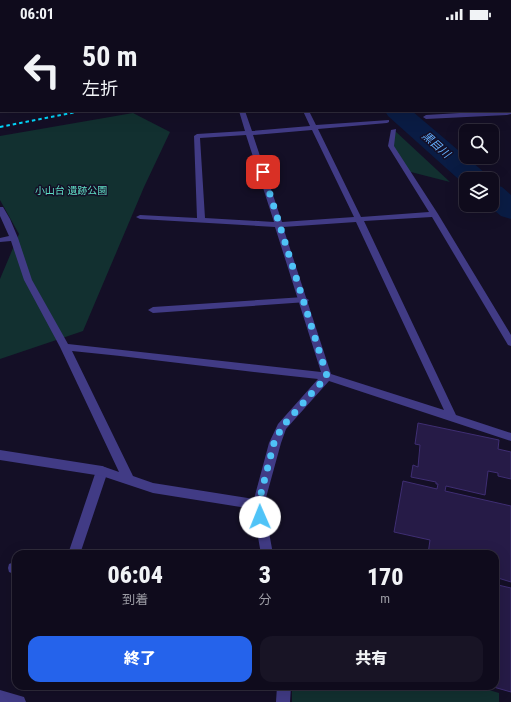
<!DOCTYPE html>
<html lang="ja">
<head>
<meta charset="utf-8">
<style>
	:root { --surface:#0f0b1c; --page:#181425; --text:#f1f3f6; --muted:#9b9ba3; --line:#2f2b3b; --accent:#2563eb }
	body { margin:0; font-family:"Roboto Condensed","Noto Sans JP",sans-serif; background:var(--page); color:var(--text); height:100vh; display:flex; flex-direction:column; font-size:15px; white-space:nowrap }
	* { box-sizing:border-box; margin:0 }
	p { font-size:13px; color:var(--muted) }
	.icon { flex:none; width:22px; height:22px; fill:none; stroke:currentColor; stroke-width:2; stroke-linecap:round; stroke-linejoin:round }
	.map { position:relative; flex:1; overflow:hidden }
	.panel { position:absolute; left:12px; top:522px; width:487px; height:140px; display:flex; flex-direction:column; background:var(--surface); border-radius:12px; box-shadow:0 4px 16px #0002,0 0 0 1px var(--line) }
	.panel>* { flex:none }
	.guide { position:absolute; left:0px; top:0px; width:511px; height:84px; box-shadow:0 4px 16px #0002,0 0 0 1px var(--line); background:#0f0b1c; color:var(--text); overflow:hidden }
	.controls { position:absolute; left:459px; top:96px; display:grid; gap:8px }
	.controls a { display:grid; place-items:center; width:40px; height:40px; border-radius:8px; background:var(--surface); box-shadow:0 4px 16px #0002,0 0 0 1px var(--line); font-size:20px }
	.pin { position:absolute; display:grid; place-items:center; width:34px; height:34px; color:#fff; margin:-17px; border-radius:8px; box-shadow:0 2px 6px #0006 }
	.me { position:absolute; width:44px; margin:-22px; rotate:359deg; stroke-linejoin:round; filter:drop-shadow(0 0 3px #0008) }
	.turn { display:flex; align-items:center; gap:14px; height:84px; padding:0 16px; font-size:18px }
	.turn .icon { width:52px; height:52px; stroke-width:2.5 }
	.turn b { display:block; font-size:28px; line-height:34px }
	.eta { display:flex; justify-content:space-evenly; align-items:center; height:68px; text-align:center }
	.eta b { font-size:24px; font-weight:800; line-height:28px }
	.action { display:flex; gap:8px; margin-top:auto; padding:8px 16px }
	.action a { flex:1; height:46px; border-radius:12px; background:var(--accent); color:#fff; font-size:16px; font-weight:800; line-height:46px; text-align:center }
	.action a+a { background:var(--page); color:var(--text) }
	.status { display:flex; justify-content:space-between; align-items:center; height:28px; padding:0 20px; background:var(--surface); direction:ltr }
	.status svg { height:11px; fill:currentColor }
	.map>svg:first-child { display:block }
	.green { fill:#123030 }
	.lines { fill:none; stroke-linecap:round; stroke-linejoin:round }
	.river { fill:#0a1c44; fill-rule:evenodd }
	.building { fill:#261b47; stroke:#3f2e73 }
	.lane { fill:#413b85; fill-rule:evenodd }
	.street { fill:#413b85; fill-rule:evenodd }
	.rail { stroke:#02d8fd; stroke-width:2; stroke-dasharray:3.5 3; stroke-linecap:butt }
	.route { stroke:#4fc3f7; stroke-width:7; stroke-dasharray:0 12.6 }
	.labels { text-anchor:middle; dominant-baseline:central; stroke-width:3; stroke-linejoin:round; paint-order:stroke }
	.far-park-label { font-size:10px; fill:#60dfc6; stroke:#140f26 }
	.far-water-label { font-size:11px; font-style:italic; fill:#63affe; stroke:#140f26 }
</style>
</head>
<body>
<div class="status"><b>06:01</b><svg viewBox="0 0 49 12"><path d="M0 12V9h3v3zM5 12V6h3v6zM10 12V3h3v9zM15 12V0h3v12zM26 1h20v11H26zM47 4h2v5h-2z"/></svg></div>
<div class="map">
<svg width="511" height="674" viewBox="0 0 511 674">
	<rect width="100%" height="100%" fill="#140f26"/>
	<!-- green -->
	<path class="green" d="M133,85l37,19 -26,55 -61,144 -83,28v-80l19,-45 -19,-34v-64z
		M394,102l56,52 -43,-11 -16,-25z
		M292,658h184l23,7v9h-207z"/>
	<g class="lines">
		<!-- river -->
		<path class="river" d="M293,0h20l1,1h-20z
			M385,83h27l73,62 4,6h-23l-1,6 -77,-69z
			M492,156l10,3 9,8v24l-10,-3 -13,-11h4z"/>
	</g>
	<!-- building -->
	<path class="building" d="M357,0h52l1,1h-52z
		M418,395l81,17 -1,9 13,3v27l-13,-3v-3l-10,-2 -3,24 -39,-9 -1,5 66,15v76l-13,-4v7l13,3v104l-21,-6h5v-132h-67l2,-14 -36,-8 9,-51 34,8 1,-5h-2v-2l-25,-5 2,-12 5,2 2,-22 -5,-1z"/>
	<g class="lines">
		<!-- lane -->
		<path class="lane" d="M1,27v4l-1,1v-4z
			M304,269l5,3 -2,2 -154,11 -5,-3 5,-3z
			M102,438l4,2 2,3 -28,83h-12l28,-83 2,-3z
			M14,534l2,1v12l-7,-3 -1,-4 1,-4z"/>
		<!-- street -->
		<path class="street" d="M105,0h6l-7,1z
			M441,0h10l-11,1z
			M510,11h1v4h-1z
			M0,60h1v4h-1z
			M511,82v4l-4,1 -81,4 -3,-2 3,-2z
			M239,83h6l7,20 58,-5 -7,-15h6l7,14 73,-5v2l-2,1 -69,6 43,88 68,-5 -41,-66 3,-16 5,-1 -2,17 44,68 73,121v11l-3,-1 -76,-128 -68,4 92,194 55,18v8l-182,-60 -43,48 -5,14 -17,62 9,49h-12l-8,-45 -100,-16 -51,-17 -102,-16v-10l102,16 17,6 -59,-125 -36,-67 -13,-39 -11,1v-4l9,-2 -9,-20v-9h3l7,12 8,19 14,42 36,64 253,28 -46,-145 -135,-8 -4,-2 4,-2 57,3 -3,-82 3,-2 48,-3zM312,102l42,87 -72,5 -29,-87zM246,107l28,87 -69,-4 -5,-80zM356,194l88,188 -113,-36 -48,-147zM72,323c82,8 164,20 246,28l-40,45 -9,19 -15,56 -101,-16 -20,-7z
			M277,658h14l-1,16h-14z
			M0,662l24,7 2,5h-26z"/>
		<!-- rail -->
		<path class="rail" d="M473,1l5,-1
			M489,1l5,-1
			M0,99l81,-16"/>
	</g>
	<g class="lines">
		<!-- route -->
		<path class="route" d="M260,489l-2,-12 16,-62 8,-16 45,-51 -64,-204"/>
	</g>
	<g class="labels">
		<!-- far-park labels -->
		<g class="far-park-label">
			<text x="71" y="162">小山台 遺跡公園</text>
		</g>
		<!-- far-water labels -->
		<g class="far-water-label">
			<text transform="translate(436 117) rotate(41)">黒目川</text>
		</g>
	</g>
</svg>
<div class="controls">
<a><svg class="icon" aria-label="search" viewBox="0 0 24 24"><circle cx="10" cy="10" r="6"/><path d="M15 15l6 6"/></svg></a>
<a><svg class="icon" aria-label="layers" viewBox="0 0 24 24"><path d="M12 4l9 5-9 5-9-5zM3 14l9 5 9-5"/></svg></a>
</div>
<div class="pin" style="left:263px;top:144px;background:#d93025"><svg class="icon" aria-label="arrive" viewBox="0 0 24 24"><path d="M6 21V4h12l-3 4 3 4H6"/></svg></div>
<svg class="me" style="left:260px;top:489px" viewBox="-20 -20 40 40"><circle r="19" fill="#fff"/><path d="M0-13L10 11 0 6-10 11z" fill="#4fc3f7"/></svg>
<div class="guide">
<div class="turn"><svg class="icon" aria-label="left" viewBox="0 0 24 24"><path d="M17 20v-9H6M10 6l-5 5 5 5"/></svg><div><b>50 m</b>左折</div></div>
</div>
<section class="panel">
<div class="eta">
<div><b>06:04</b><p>到着</p></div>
<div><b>3</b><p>分</p></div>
<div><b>170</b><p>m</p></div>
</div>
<div class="action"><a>終了</a><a>共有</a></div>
</section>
</div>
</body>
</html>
